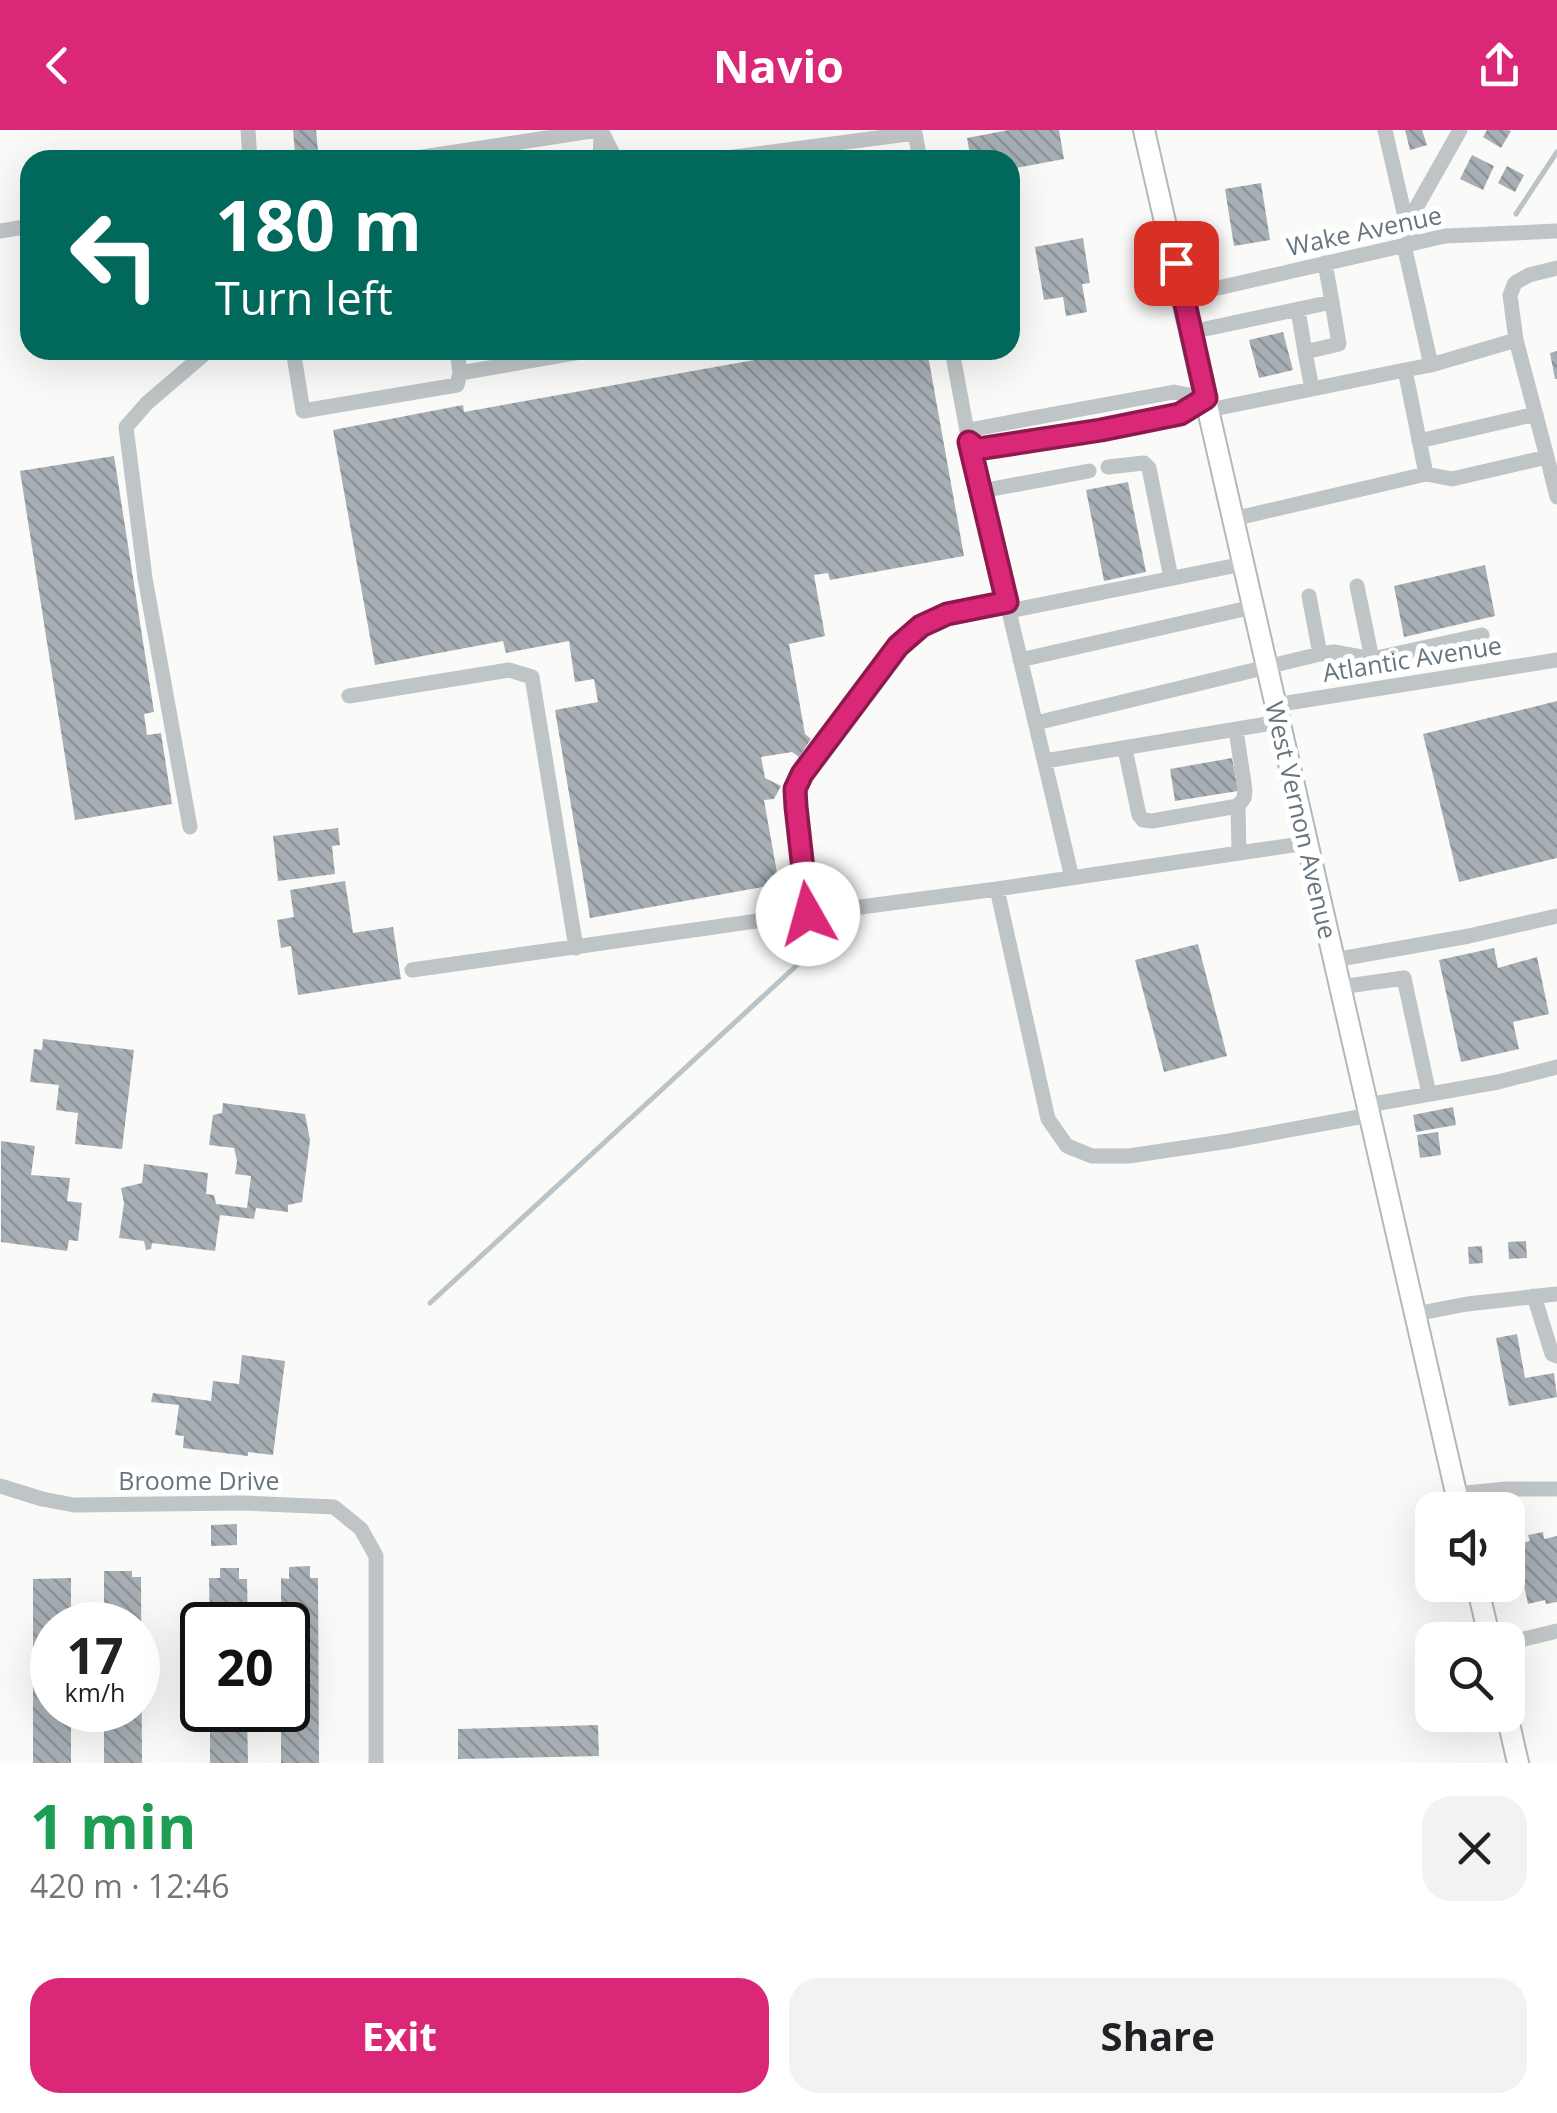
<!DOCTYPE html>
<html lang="en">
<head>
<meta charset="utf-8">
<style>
	:root { --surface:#fff; --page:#f2f2f2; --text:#202124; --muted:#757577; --accent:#db2777 }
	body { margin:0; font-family:"Open Sans",sans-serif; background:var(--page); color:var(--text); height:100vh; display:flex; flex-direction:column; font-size:38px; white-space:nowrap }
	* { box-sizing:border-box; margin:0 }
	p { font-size:32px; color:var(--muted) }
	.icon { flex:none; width:55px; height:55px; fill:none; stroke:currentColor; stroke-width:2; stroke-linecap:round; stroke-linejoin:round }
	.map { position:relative; height:1633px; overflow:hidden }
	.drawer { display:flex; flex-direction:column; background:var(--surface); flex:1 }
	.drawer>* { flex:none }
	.hud { position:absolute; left:20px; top:20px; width:1000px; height:210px; border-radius:30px; box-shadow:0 10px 40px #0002; background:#00695c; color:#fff; overflow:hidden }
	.tools { position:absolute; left:1415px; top:1362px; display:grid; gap:20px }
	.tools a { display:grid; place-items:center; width:110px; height:110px; border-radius:20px; background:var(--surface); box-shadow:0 10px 40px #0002; font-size:50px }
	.speed { position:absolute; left:30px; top:1472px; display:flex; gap:20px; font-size:50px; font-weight:700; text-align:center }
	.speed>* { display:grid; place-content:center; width:130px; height:130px; border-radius:50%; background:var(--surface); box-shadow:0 10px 40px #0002; line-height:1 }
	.speed small { font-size:25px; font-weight:400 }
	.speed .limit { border:5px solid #111; border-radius:15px; background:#fff; color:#111 }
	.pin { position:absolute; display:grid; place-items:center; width:85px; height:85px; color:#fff; margin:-42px; border-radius:20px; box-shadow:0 5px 15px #0006 }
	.me { position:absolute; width:110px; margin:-55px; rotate:353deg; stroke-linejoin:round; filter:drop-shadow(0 0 8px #0008) }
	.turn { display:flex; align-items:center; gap:35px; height:210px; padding:0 30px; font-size:45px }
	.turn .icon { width:130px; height:130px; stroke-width:2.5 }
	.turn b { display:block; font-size:70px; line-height:85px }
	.round { display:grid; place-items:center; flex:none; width:105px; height:105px; border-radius:30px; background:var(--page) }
	.overview { display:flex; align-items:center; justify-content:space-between; height:170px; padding:0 30px }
	h1 { font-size:60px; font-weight:700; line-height:75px; color:#1e9e55 }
	.button { display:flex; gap:20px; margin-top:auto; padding:20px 30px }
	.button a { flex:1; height:115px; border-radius:30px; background:var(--accent); color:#fff; font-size:40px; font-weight:700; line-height:115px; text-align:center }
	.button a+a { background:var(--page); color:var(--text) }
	header { display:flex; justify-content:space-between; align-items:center; height:130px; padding:0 30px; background:var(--accent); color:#fff; font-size:45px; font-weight:700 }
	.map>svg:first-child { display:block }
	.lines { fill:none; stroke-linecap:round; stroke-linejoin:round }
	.stream { stroke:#bac4c8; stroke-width:5 }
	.building { fill:url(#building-back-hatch) }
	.major-casing { stroke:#b3b8bb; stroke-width:24 }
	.minor { stroke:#bfc4c7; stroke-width:15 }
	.major { stroke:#fff; stroke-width:20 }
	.route-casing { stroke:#8e194d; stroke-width:25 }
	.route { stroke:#db2777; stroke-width:18 }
	.labels { text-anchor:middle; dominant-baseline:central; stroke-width:10; stroke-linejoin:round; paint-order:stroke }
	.street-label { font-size:25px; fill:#67757f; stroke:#fff }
</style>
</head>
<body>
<header><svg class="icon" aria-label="back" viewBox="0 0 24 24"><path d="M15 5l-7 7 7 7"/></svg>Navio<svg class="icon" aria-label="share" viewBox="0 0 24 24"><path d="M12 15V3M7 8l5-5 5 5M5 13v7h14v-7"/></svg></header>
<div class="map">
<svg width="1557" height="1633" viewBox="0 0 1557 1633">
	<defs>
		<pattern id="building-back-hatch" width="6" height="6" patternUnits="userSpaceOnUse" patternTransform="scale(2.5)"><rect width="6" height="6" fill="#a7afb4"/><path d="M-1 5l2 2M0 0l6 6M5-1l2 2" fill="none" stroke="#8c9398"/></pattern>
	</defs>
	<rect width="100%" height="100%" fill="#fafaf8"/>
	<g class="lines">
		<!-- stream -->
		<path class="stream" d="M1516,84l41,-62
			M430,1173l403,-371"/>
	</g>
	<!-- building -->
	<path class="building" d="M293,0h23l2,21 -23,2z
		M1009,0h50l5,29 -54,10v-9h-39l-4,-22z
		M1405,0h17l5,15 -17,5z
		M1487,0h21l3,1 -10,17 -18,-11z
		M1472,25l22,11 -11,24 -23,-11z
		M1507,36l17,9 -9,17 -17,-9z
		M1261,53l9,57 -36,6 -9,-57z
		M1083,108l7,45 -8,1 5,28 -21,4 -3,-19 -19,3 -9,-53z
		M1283,202l10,38 -34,8 -10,-38z
		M788,220h139l37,206 -134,24 -2,-7 -14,2 11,61 -36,8 16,90 6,5 -12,18 -7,-5 -31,5 4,21 16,8 -7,13 -10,1 15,84 -189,34 -35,-208 43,-8 -4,-23 -19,3 -6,-41 -63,12 -3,-12 -128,24 -42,-235 130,-25 1,7 324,-58z
		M1557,221v28h-2l-5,-26z
		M114,326l40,256 -10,2 3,21 14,-2 11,71 -97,16 -55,-349z
		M1128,352l18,90 -42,9 -18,-91z
		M1485,435l10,51 -91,21 -10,-51z
		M1557,571v157l-98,24 -36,-148z
		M1232,628l6,33 -63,10 -5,-32z
		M338,698l2,17 -8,1 3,28 -57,7 -5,-45z
		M345,751l8,52 40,-6 8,52 -103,16 -7,-49 -10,2 -4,-28 17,-3 -4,-27z
		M1198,814l29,112 -63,16 -29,-112z
		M1494,818l4,20 39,-11 12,57 -36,8 6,27 -58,13 -22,-102z
		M43,909l91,11 -12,99 -47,-5 3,-31 -22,-3 3,-25 -29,-3 4,-33 8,1z
		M223,973l82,11 5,26 -8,62 -14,3v7l-32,-4 -2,11 -34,-4 -5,36 -63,-8 -1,6 -5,1 -2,-9 -25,-3 5,-35 -3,-15 21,-5 2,-19 64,9 -2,21 8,1 2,9 31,4 4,-32 -16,-2 2,-13 -3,-13 -25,-3 4,-30 9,-2z
		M1453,977l3,18 -40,7 -3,-17z
		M1438,1002l3,23 -21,3 -3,-23z
		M1,1011l34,5 -4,29 39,3 -3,23 15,2 -4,38 -9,-1 -2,11 -66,-9z
		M1526,1111l1,17 -18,1 -1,-17z
		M1482,1116l1,17 -14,1 -1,-17z
		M1517,1204l8,44 29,-5 3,24 -48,9 -13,-68z
		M242,1225l43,6 -12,94 -25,-3v4l-65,-8 1,-12 -9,-1 4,-30 -28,-3 2,-9 58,8 2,-20 26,3z
		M237,1394v21l-26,1v-21z
		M1543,1402l1,7 13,-3v66l-11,2 -1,-4 -17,4 -13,-60 15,-3 -2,-6z
		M310,1436v12h8l1,185h-38v-53h7v-85h-7v-47l8,1v-12z
		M220,1438h19v11h8l1,46h-38l-1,-47h11z
		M104,1441h28v6h9l1,186h-38v-53h34v-85h-34z
		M71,1448v47h-19v85h19v53h-38v-184z
		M202,1542v26h-7v-25z
		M210,1580h37l1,53h-38z
		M598,1595l1,31 -141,3v-30z"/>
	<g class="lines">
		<defs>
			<path id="major" d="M1144,0l316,1380
				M1477,1455l13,55
				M1507,1585l11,48"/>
		</defs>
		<!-- major casing -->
		<use href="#major" class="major-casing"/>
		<!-- minor -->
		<path class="minor" d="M248,0l2,30
			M601,0l15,30
			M1385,0l26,113
			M403,30l195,-30
			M600,30l1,-26
			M711,30l204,-27 5,27
			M1407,94l53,-94
			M0,101l30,-5
			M1404,115l27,120 -26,5
			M1183,166l262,-60 112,-5
			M1298,180l7,42
			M1191,202l141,-30 -7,-39
			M1516,210l-6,-45 5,-12 14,-8 28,-7
			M293,220l10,61 154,-26 3,-12 132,-23
			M457,220l3,23
			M952,220l17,92 103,436
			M1312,259l-7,-37 34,-8 -7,-42
			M1174,262l32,6 -26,16 -79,16 -123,19 -9,-7 5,-13z
			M1209,280l196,-40 21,104 -193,45
			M1419,311l117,-27
			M1547,327l10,40
			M1108,337l36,-4 5,5 22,110
			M1426,344l26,5 95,-22 -31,-117 -85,25
			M981,361l108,-20
			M1357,456l15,73
			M1309,466l11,58
			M1009,481l234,-47
			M1020,530l233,-53
			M349,566l160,-26 23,7 44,271
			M1275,575l282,-45
			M1036,593l284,-69 14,-2 38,7 110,-24
			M1236,600l9,60 -1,8 -6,8
			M1125,619l14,66 4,5 9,1 86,-15 1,47
			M1045,631l234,-39
			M190,697l-45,-249 -19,-151 21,-24 62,-53
			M997,759l51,230 19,27 25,10h37l100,-15 141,-26
			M808,784l-13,-125 7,-15 95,-128 24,-20 26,-12 60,-12
			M1334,830l135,-24 88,-20
			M412,840l373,-53 212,-28 310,-46
			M1340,857l64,-9 25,116
			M1368,975l130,-23 59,-15
			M1534,1166l18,58 5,2
			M1415,1184l52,-10 90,-10
			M0,1356l42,13 32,6 168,-2 92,4 27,22 15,27v207
			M1457,1364l49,-5h51
			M1508,1513l49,-12"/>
		<!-- major -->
		<use href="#major" class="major"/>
	</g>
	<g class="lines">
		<defs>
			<path id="route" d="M808,784l-12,-107 -1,-18 7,-15 96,-128 23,-20 26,-12 60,-12 -38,-160 9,7 123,-19 79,-16 26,-16 -30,-135"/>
		</defs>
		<!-- route casing -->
		<use href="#route" class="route-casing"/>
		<!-- route -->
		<use href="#route" class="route"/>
	</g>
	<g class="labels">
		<!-- street labels -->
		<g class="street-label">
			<text transform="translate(1364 100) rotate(-12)">Wake Avenue</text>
			<text transform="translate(1412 528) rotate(-9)">Atlantic Avenue</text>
			<text transform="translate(1302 690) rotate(77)">West Vernon Avenue</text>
			<text x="199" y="1350">Broome Drive</text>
		</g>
	</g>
</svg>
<div class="tools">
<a><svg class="icon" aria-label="sound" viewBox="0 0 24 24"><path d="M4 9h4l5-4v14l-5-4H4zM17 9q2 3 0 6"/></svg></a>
<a><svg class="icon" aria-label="search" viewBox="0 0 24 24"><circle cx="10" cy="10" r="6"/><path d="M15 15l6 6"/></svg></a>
</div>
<div class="speed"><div>17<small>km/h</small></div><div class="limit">20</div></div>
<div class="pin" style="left:1176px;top:133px;background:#d93025"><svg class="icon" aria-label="arrive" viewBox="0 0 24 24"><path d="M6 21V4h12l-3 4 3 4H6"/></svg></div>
<svg class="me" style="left:808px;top:784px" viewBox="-20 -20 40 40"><circle r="19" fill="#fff"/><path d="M0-13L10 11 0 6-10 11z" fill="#db2777"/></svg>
<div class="hud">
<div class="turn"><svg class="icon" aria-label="left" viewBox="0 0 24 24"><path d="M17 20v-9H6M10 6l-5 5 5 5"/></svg><div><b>180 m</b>Turn left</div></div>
</div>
</div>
<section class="drawer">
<div class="overview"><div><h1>1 min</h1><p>420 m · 12:46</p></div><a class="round"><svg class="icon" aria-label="close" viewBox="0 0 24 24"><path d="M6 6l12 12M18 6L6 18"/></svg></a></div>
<div class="button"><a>Exit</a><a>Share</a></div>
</section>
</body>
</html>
